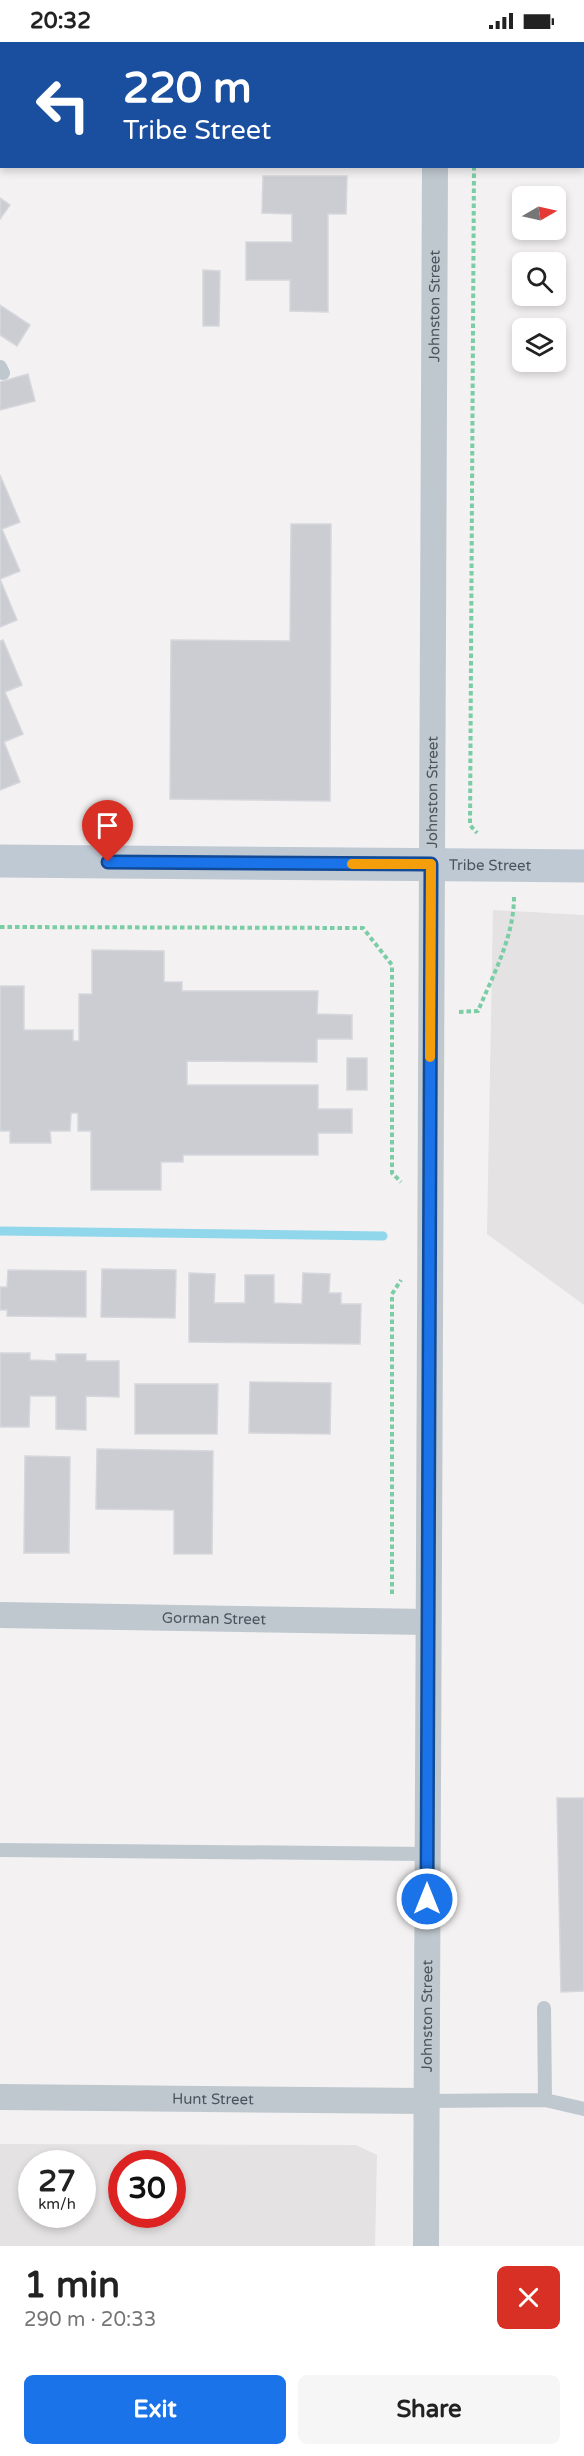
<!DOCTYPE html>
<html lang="en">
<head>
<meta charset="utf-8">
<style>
	:root { --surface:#fff; --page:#f6f6f6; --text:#222; --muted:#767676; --accent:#1a73e8 }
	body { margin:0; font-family:"Varela Round",sans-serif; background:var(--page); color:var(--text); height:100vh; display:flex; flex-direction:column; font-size:22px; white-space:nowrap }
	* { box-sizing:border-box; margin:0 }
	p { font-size:20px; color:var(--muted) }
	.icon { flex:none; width:33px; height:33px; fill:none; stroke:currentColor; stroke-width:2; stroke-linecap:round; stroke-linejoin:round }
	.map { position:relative; height:2204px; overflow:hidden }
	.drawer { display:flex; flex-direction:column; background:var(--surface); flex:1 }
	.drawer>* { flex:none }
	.guide { position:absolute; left:0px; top:0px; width:585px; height:126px; box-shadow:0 3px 9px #0003; background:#1a4fa0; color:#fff; overflow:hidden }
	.needle { width:39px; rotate:81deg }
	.tools { position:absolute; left:512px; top:144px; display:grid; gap:12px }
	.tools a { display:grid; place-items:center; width:54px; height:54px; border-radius:9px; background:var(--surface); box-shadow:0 3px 9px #0003; font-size:30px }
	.speed { position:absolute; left:18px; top:2108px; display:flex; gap:12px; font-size:30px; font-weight:700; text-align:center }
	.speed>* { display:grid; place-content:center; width:78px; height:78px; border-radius:50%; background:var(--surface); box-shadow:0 3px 9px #0003; line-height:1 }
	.speed small { font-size:15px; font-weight:400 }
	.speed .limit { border:9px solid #d22; background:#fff; color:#111 }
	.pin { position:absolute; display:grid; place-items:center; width:51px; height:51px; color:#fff; margin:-62px -26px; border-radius:50% 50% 50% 0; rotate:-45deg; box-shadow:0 0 6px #0007 }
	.pin .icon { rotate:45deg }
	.me { position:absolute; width:66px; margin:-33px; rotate:0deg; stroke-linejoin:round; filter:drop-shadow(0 0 4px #0008) }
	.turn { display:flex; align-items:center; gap:21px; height:126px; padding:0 24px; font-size:27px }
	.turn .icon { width:78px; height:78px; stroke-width:2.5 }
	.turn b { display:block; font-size:42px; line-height:51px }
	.round { display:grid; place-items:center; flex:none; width:63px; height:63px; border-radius:9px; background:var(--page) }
	.overview { display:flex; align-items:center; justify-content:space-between; height:102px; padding:0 24px }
	h1 { font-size:36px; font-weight:700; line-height:45px }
	.action { display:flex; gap:12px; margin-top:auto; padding:12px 24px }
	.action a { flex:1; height:69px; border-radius:9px; background:var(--accent); color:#fff; font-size:24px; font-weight:700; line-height:69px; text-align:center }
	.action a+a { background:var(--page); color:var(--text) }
	.status { display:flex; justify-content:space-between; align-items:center; height:42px; padding:0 30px; background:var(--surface); direction:ltr }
	.status svg { height:16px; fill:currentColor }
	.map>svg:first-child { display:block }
	.education { fill:#e4e2e3; fill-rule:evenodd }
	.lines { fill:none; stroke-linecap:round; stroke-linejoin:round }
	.stream { stroke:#90d7eb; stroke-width:9 }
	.building { fill:#cbcdd3; stroke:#d5d7dc; stroke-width:1.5 }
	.path { stroke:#7acda4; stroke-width:4; stroke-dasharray:4.5 3; stroke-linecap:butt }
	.lane { stroke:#bfc8cf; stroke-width:14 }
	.street { stroke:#bfc8cf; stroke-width:26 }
	.secondary { stroke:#bfc9d4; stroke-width:33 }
	.route-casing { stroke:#114b97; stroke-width:15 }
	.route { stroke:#1a73e8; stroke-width:10 }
	.slow { stroke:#f59e0b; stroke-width:10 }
	.labels { text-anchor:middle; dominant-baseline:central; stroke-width:6; stroke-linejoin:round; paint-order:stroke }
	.street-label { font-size:15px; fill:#49545e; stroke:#fff }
</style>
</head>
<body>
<div class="status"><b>20:32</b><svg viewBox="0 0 49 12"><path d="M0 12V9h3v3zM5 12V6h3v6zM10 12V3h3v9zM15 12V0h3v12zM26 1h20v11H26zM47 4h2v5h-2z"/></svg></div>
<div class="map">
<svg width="584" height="2204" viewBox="0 0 584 2204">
	<rect width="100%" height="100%" fill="#f3f1f1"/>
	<!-- education -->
	<path class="education" d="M493,868l91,5v390l-97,-71z
		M0,2102l356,1 21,10 -2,91h-375zM32,2121h50v51h-50zM122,2121h50v51h-50z"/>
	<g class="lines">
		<!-- stream -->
		<path class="stream" d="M0,1189l383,5"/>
	</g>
	<!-- building -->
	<path class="building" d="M275,0h60v2h-60z
		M263,134h84l-1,38h-18v98l-38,-1v-31h-44v-38h46v-28l-30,-1z
		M0,156l10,7 -10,14z
		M203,228l17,1 -1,55h-16z
		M0,263l30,20 -13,21 -17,-11z
		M28,332l7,27 -35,9v-28z
		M0,433l20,47 -18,7 18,42 -20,8 17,41 -17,7z
		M291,482h40l-1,277 -160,-2 1,-159 119,1z
		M3,598l19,45 -17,7 18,42 -19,8 16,40 -20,8v-149z
		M92,908l72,1v31h18v9h136l-1,23 35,1v24h-35v23l-130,-1v24h131v24h34v24h-34v22h-135v7h-22v28h-70v-59h-13v-18h-7l-1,18h-20l1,12h-41v-12h-10v-145h24v44h49v11h6v-47h13z
		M347,1016h20v32h-20z
		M102,1227l74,1 -1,48 -74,-1z
		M8,1228l78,1v46l-79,-1v-6h-7v-23h7z
		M189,1231l26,1 -1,29h31v-28h29v28l28,1 1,-31 27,1 -1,19h12v11h20l-1,40 -171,-2z
		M0,1311h30v7l26,1v-7h30v7h33v36l-33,-1v34l-30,-1v-33h-26l-1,31h-29z
		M250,1340l81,1 -1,51 -81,-1z
		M135,1342h83l-1,50h-82z
		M97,1407l116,2 -1,103h-38v-44l-78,-1z
		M25,1414l45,1 -1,96h-45z
		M557,1756h27v193l-23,1z"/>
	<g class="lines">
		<!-- path -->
		<path class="path" d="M475,2v-2
			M474,124l-4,659 7,8
			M0,885l363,1 29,37v208l9,9
			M459,970l19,-1c15,-36 36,-74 36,-114
			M392,1552v-300l9,-14"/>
		<!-- lane -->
		<path class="lane" d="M0,325l3,6
			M0,1808l428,4
			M544,1966l1,92
			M426,2059l119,-1 39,9"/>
		<!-- street -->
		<g class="street">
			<path d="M435,2v-2"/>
			<path id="s1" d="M0,1573l428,7"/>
			<path id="s2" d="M0,2055l426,4"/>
			<path id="s3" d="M426,2204l9,-2080"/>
		</g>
		<!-- secondary -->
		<path class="secondary" id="s4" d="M0,819l584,5"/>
	</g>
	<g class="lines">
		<defs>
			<path id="route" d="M108,820l323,2 -4,1035"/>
		</defs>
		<!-- route casing -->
		<use href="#route" class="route-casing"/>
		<!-- route -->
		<use href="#route" class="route"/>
		<!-- slow -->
		<path class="slow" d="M352,822h79l-1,193"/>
	</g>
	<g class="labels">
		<!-- street labels -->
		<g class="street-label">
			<text stroke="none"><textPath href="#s3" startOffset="1940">Johnston Street</textPath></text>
			<text stroke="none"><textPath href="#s3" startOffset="1454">Johnston Street</textPath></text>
			<text stroke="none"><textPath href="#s4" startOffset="490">Tribe Street</textPath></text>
			<text stroke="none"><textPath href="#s1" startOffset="214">Gorman Street</textPath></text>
			<text stroke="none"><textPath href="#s3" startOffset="230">Johnston Street</textPath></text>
			<text stroke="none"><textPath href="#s2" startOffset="213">Hunt Street</textPath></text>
		</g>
	</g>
</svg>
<div class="tools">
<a><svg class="needle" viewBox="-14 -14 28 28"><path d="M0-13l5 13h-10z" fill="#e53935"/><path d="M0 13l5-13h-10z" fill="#767676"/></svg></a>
<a><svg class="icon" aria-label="search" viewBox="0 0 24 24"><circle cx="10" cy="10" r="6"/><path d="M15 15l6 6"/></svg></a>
<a><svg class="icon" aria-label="layers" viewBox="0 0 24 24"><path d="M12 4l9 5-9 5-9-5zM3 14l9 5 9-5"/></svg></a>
</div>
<div class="speed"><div>27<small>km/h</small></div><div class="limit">30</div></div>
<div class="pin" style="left:108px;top:820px;background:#d93025"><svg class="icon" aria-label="arrive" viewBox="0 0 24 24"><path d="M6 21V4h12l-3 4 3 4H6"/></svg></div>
<svg class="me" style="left:427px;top:1857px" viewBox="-20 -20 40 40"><circle r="17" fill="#1a73e8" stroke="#fff" stroke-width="3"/><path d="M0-11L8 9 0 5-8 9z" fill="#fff"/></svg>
<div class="guide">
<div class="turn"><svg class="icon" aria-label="left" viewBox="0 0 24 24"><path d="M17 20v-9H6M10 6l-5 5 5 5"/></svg><div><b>220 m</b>Tribe Street</div></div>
</div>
</div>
<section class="drawer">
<div class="overview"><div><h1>1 min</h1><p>290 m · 20:33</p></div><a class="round" style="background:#d93025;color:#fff"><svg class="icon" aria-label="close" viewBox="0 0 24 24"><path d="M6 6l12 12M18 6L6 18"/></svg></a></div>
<div class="action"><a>Exit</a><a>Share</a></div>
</section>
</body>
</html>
